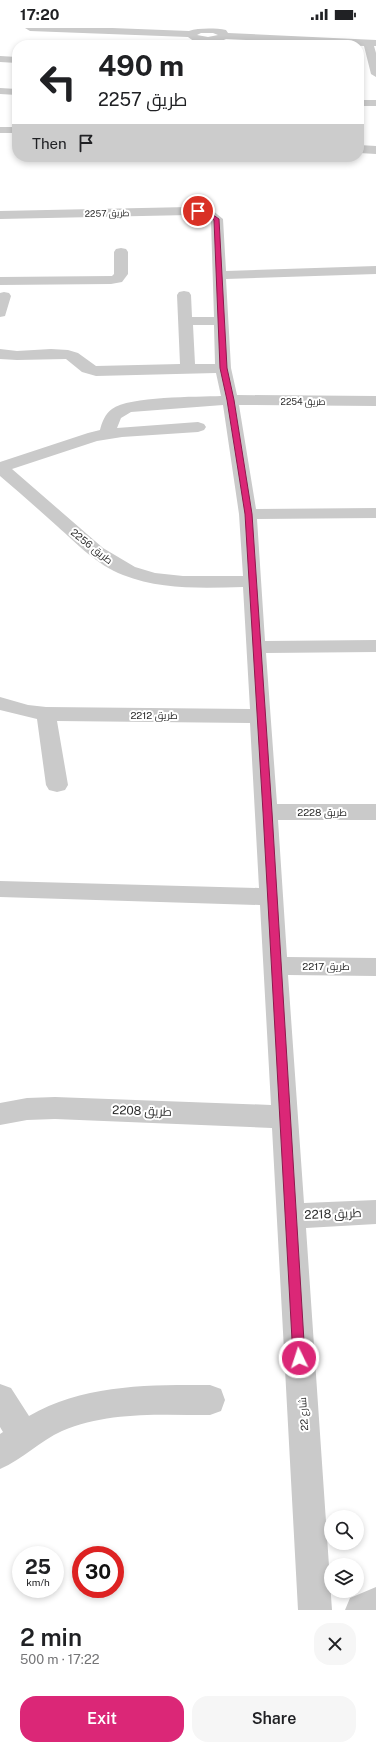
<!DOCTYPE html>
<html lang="en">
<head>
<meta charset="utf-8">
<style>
	:root { --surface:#fff; --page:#f6f6f6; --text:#202124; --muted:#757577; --accent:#db2777 }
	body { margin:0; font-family:"Public Sans",Cairo,sans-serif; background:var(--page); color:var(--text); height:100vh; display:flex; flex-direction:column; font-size:15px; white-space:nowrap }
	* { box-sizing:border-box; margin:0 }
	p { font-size:13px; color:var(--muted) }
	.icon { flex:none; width:22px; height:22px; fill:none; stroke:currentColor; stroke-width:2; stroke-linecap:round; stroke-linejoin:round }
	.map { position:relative; height:1582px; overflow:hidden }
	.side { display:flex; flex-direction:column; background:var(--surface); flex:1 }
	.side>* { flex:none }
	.banner { position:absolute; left:12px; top:12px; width:352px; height:122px; border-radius:16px; box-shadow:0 2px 6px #0003; background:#fff; color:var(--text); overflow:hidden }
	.buttons { position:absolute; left:324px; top:1482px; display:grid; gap:8px }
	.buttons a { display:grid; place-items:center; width:40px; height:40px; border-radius:50%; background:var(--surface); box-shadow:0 2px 6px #0003; font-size:20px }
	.speed { position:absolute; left:12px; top:1518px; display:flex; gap:8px; font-size:20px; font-weight:700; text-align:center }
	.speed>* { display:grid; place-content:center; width:52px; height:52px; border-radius:50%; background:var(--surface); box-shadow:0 2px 6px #0003; line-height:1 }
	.speed small { font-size:10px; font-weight:400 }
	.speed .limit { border:6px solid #d22; background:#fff; color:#111 }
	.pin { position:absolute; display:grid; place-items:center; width:34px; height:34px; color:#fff; margin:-17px; border:2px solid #fff; border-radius:50%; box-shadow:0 1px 4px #0007 }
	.me { position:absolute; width:44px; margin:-22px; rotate:356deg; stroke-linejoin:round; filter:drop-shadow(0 0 3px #0008) }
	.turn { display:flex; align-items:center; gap:14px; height:84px; padding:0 20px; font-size:18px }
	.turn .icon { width:52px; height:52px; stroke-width:2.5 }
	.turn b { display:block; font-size:28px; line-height:34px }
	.then { display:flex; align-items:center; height:38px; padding:0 20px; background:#0003; gap:8px; font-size:15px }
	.round { display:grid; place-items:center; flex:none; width:42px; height:42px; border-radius:16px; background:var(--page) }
	.overview { display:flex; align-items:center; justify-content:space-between; height:68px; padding:0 20px }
	h1 { font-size:24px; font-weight:600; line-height:30px }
	.primary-button { display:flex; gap:8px; margin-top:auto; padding:8px 20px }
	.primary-button a { flex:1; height:46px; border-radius:16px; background:var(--accent); color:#fff; font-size:16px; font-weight:600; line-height:46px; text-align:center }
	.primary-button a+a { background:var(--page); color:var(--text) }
	.status { display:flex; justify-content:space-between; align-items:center; height:28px; padding:0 20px; background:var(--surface); direction:ltr }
	.status svg { height:11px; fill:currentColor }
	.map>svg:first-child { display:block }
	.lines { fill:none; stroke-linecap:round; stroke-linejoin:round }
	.minor { fill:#cacaca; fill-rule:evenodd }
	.route { fill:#db2777; stroke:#8e194d }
	.labels { text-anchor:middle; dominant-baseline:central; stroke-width:4; stroke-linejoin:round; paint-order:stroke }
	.far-street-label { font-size:9px; fill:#2d2d2d; stroke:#fff }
	.street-label { font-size:10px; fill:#2d2d2d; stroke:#fff }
	.near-street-label { font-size:12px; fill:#2d2d2d; stroke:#fff }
</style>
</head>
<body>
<div class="status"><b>17:20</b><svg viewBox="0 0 49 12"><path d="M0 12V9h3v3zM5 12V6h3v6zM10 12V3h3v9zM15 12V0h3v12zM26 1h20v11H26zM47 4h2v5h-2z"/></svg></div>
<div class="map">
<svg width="376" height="1582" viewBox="0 0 376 1582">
	<rect width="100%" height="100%" fill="#fff"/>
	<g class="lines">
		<!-- minor -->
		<path class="minor" d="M25,0h87l77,3c9,-3 26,-3 37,-1l2,3 148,7v6h-2l2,7v24l-5,-3 -7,-28 -138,-7c-12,6 -28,7 -38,-2l-158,-6zM201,5h12l5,2 -10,2 -11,-2z
			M0,28l17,1v6l-17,-1z
			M0,60l17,1v6l-17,-1z
			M359,72h17v6h-17z
			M0,99h17v6h-17z
			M359,117l17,1v8l-17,-1z
			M189,179l23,3 11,9 3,52 150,-5v8l-150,5 5,89 6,27 139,1v10l-137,-1 17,104 120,-1v10l-119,1 8,122 111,-1v12l-110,1 11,151h99v16h-98l9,137 89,1v18l-88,-1 16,228 72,-3v24l-70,4 26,382h-34l-26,-482 -217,-9 -28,1 -27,5v-22l27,-5 28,-1 216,8 -11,-200 -260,-8v-16l259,7 -9,-165 -193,-2 11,64 -3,5 -8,2 -8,-2 -3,-5 -9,-66 -37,-9v-13l28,8 18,2 204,2 -7,-122c-40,1 -82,3 -120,-12 -26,-10 -46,-31 -66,-49 -19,-17 -38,-34 -57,-50v-14l88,-29 12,-3c2,-8 5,-16 12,-21 17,-13 85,-12 109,-13l-5,-23 -120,3 -14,-4 -16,-13 -49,1 -17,-1v-10l17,2 34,-2 17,1 10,3 18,13 84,-2 -3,-69 2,-3 5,-1 5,1 2,3 1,22h22l-3,-96 -7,-4 -15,-2 -189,4v-8zM193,297h21l1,39h-20zM223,377l16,109 4,62h-60l-28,-3 -20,-6 -32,-19 -91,-79 85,-28 25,-4 76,-5 6,-2 2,-3 -2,-3 -6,-2 -81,6 4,-10 10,-6z
			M121,220l5,1 2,3v22l-6,8 -11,2 -111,1v-8l112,-1 2,-2v-22l2,-3z
			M4,264l5,1 2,3 -6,20 -5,1v-24z
			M0,1356l11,4 18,28c55,-32 119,-31 181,-31l11,4 4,11 -4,11 -11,4c-49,0 -102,-4 -148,16 -22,10 -39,28 -62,38v-35l3,-2 -3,-5z
			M376,1559v23h-31l5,-12z"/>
	</g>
	<!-- route -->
	<path class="route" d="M198,182l11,2 10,7 8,149 7,32 18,114 20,298 33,546 -2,4 -4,2 -4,-2 -2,-4 -30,-546 -18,-298 -18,-114 -7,-32 -6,-148 -9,-6 -9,-2v-2z"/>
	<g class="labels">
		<!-- far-street labels -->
		<g class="far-street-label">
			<text transform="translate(107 185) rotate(-1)">طريق 2257</text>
			<text x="303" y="373">طريق 2254</text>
		</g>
		<!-- street labels -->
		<g class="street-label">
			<text transform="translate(92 518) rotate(38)">طريق 2256</text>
			<text x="154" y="687">طريق 2212</text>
			<text x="322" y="784">طريق 2228</text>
			<text x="326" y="938">طريق 2217</text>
			<text transform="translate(303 1386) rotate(-94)">شارع 22</text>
		</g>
		<!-- near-street labels -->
		<g class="near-street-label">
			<text transform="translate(142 1083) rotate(2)">طريق 2208</text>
			<text transform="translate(333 1186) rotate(-2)">طريق 2218</text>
		</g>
	</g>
</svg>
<div class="buttons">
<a><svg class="icon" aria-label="search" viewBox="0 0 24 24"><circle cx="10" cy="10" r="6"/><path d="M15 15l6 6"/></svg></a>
<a><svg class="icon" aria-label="layers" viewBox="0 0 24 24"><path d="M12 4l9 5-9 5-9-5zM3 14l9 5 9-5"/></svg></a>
</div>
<div class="speed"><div>25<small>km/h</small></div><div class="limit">30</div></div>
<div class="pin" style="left:198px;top:183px;background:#d93025"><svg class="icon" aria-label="arrive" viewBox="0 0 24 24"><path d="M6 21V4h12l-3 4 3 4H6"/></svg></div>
<svg class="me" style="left:299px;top:1330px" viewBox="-20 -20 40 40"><circle r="17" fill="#db2777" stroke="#fff" stroke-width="3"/><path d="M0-11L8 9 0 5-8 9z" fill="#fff"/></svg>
<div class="banner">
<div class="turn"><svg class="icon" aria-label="left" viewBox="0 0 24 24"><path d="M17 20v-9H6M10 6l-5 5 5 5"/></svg><div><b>490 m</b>طريق 2257</div></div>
<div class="then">Then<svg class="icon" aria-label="arrive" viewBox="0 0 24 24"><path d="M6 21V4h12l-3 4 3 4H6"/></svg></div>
</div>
</div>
<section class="side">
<div class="overview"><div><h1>2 min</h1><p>500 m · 17:22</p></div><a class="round"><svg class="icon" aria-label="close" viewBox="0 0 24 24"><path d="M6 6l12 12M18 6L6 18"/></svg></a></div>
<div class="primary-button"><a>Exit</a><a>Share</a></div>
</section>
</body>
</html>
